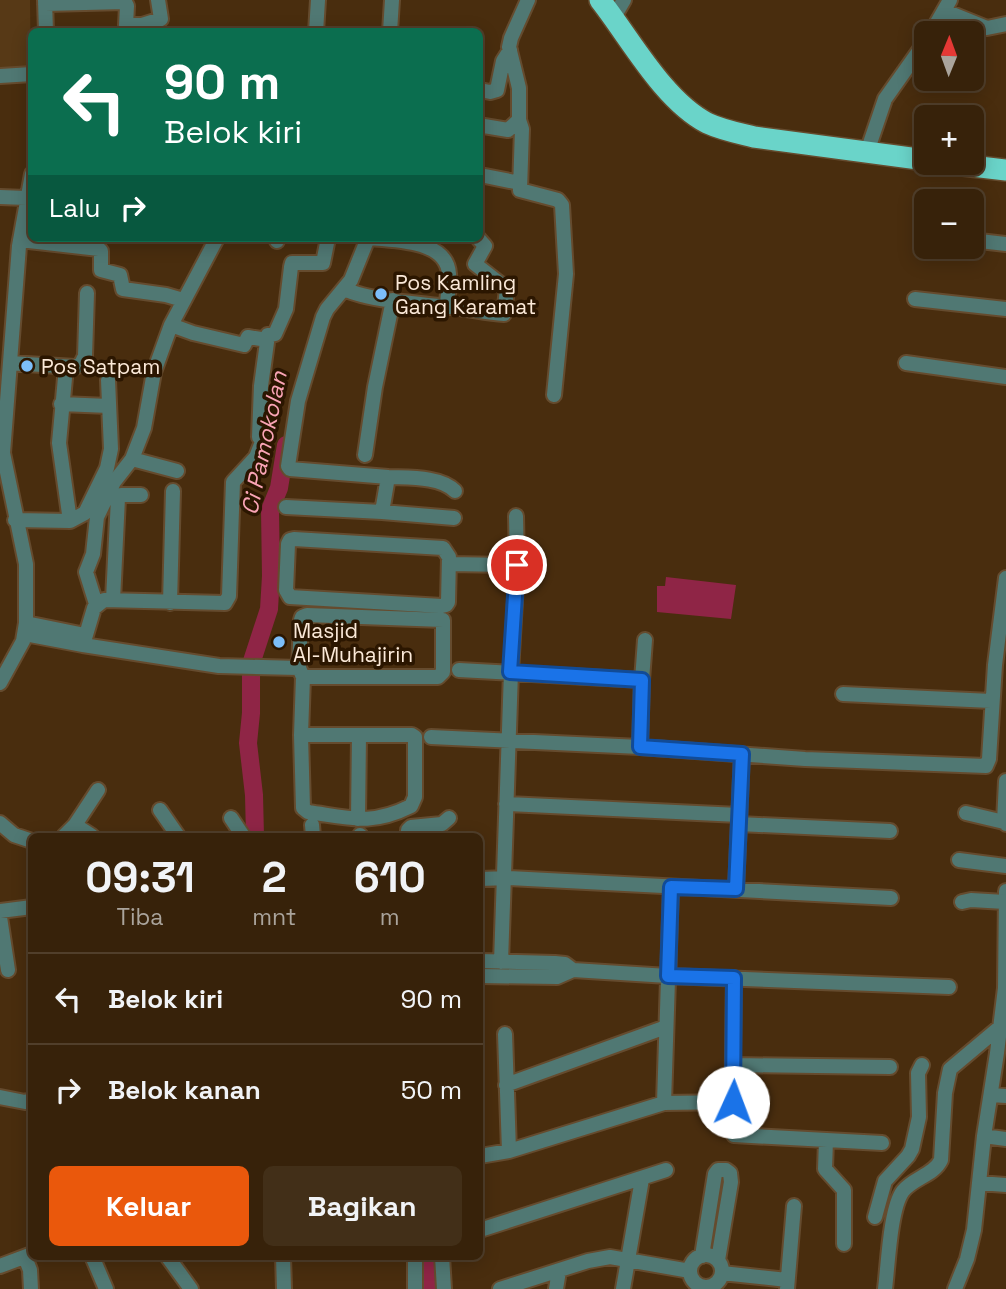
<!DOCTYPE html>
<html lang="id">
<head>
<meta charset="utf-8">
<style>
	:root { --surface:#37220a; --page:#422f18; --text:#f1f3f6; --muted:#aaa49c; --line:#513f2b; --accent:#ea580c }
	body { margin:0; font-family:"Space Grotesk",sans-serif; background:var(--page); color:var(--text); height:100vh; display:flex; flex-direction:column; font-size:26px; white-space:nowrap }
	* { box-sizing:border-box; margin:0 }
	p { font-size:23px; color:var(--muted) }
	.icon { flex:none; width:38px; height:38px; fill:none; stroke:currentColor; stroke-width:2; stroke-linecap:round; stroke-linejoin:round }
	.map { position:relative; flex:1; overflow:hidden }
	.drawer { position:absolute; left:28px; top:833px; width:455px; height:427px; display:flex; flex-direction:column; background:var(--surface); border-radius:10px; box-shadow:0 4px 18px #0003,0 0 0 2px var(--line) }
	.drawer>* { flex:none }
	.hud { position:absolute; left:28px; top:28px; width:455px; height:214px; border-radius:10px; box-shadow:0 4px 18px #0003,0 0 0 2px var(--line); background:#0b6e4f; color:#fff; overflow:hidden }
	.needle { width:46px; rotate:1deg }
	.buttons { position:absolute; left:914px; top:21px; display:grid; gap:14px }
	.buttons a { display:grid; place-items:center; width:70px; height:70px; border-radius:10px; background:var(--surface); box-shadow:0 4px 18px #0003,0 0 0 2px var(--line); font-size:35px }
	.pin { position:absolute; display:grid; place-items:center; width:60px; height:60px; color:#fff; margin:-30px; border:4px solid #fff; border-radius:50%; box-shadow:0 2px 7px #0007 }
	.me { position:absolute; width:77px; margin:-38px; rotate:2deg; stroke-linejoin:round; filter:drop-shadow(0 0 5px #0008) }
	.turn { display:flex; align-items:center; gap:24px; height:147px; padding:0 21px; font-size:32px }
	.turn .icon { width:91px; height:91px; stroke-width:2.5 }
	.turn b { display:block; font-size:49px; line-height:60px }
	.then { display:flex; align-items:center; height:66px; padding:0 21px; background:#0003; gap:14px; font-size:26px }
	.eta { display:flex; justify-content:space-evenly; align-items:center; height:119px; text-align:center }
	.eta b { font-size:42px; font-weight:700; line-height:49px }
	.action { display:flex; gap:14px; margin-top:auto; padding:14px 21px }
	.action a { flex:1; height:80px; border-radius:10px; background:var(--accent); color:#fff; font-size:28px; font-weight:700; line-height:80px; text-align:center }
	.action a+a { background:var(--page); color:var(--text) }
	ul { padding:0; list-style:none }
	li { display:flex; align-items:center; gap:21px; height:91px; padding:0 21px; border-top:2px solid var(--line) }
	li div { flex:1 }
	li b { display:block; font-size:26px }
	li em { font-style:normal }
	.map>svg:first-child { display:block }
	.built { fill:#573916 }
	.water { fill:#8f2546 }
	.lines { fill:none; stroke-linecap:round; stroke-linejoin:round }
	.river { stroke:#8f2546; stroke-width:18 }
	.minor-casing { stroke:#654b2e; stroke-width:18 }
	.highway-casing { stroke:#654b2e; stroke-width:24 }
	.minor { stroke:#507873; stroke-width:14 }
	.highway { stroke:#6ad4c9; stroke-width:21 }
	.route-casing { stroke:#114b97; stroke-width:18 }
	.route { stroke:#1a73e8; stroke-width:12 }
	.poi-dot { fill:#7cbef9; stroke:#2b1600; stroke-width:2.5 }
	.labels { text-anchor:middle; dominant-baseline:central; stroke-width:7; stroke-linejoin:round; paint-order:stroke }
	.poi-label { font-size:21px; fill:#fbe9d8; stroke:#2b1600; text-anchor:start }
	.water-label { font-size:23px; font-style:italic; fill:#faa4b5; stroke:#2b1600 }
</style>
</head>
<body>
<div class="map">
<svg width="1006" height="1289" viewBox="0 0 1006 1289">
	<rect width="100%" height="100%" fill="#492d0e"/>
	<!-- built -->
	<path class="built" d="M0,0h30l1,70 -31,1z"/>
	<!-- water -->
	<path class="water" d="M666,577l70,8 -5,34 -74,-7v-26h8z"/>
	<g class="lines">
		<!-- river -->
		<path class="river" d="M255,836l-1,-41 -6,-52 3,-30v-40l1,-12 17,-52 2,-33 -1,-66 9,-22 7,-43
			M427,1256l4,33"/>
		<defs>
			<path id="minor" d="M45,0l1,32
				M528,0l-17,38 -2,9 10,41v32l3,9 -2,61 38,10 4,5 4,69 -12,121
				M45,4l80,-2 2,4 -1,19h16l19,-6 -3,-19
				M945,11l42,17 19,-4
				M614,17l10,-17
				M316,32l2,-32
				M390,32l2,-32
				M931,33l19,-33
				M0,76l32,-2
				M480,90l10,2 7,-2 6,-29 7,-11
				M480,128l4,-2 24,4 11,-10
				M867,152l18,-53 41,-58
				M480,175l40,8
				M0,197l26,1
				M924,235h2
				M368,238l-17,42 -24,29 -4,8 -25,84 -10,65 2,3 98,8 -6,35
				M371,238c25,3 76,2 78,36 1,10 -2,22 -2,33
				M20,240l79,9 2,2v19l19,5 3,14 43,6 17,5
				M971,240l35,4
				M277,241l1,-3
				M345,289c22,12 88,16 115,19 15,2 29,5 44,6l3,-25 -32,-25 10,-18 -7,-8
				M915,299l91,10
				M171,325l22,8 51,12 4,-8 19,3
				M10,363l65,4 6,-3 4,-8 2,-63
				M906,363l100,14
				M65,378l-6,65 11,78
				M61,404l48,2
				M259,437l2,-51 7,-51 7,-1 11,-25 5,-42 1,-4h31l5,-25
				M365,455l10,-68 18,-87
				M132,459l45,12
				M388,477c20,1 52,-1 67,14
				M286,507l96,5 72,6
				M15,520l55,1 15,-8 22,-45 4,-19 -3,-69
				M294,539l149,9 6,9 -1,45 -2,3 -4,1 -152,-9 -4,-7 2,-46 2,-4z
				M449,564l68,1
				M113,600l5,-102 3,-3h20
				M170,603l3,-112
				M96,604l-10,-32 7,-18 4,-37 17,-35 18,-23 12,-31 10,-56 17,-47 46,-87
				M26,623l59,12
				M25,634l58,11 11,-37 10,-8 121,3 4,-7 4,-114 23,-25 15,-38
				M83,645l136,21 80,2
				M459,670l183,10 -2,67
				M642,680l3,-40
				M0,683l23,-42 3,-18v-59l-23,-111 16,-207 13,-72
				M843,694l148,7
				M301,735h111l3,2v60l-4,9c-40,20 -61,12 -103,6l-5,-4 -2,-73 2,-58 -4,-9 2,-48 1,-3 5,-2 136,5v52l-5,5h-135
				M431,737l209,10 165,12 181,7 3,-7 6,-94 11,-87
				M1006,781l-2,41 2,2
				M506,804l233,11
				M160,810l18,26
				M966,813l38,9
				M231,818l12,18
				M358,819l1,-84
				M0,823l14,12 18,6
				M739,824l151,7
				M75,825l17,11
				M312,825l1,11
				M360,835l1,1
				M64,836l11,-11 23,-35
				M408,836v-6l3,-3 31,-3 7,-6
				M959,860l47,6
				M480,879l29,-1 382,20
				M736,889l6,-135
				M962,902l9,-2 34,2
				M0,911l32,-4
				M0,917l8,53
				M480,961l75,2 10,1 8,6 95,6 281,11
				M501,962l10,-290 6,-107 -1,-49
				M480,976l77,1 16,-7
				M734,978l-2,153 2,4 148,8
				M505,1034l4,117
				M734,1065l156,2
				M506,1085l160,-58
				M991,1095l15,1
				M0,1097l25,5 7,-2
				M664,1103l7,-216
				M984,1136l22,3
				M826,1140l-1,29 19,21v54
				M480,1156l29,-5 155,-48 69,-1
				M979,1183l27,2
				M875,1217l10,-36 23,-25 4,-7 7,-32 -1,-44 4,-8
				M480,1230l186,-60
				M690 1271a16 16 0 1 1 32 0a16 16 0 1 1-32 0Z
				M92,1256l14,33
				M167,1256l24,33
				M283,1256l1,33
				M415,1256v33
				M442,1256l2,33
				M702,1256l13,-82 3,-4h8l4,3 1,9 -13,78
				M25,1257l5,13 1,19
				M0,1266l32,-12
				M722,1273l65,7
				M500,1289l88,-28 22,-4 80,14
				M556,1289l3,-18
				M623,1289l19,-110
				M787,1289l7,-83
				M885,1289c3,-23 5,-81 18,-98 10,-13 31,-16 38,-31l4,-67 5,-24 50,-42h5
				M955,1289l12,-30 7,-29 10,-94 13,-83 8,-65 1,-97"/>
			<path id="highway" d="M600,0c30,38 63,100 107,123 15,7 31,10 47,14l172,23
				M946,163l60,7"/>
		</defs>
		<!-- minor casing -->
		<use href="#minor" class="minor-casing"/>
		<!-- highway casing -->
		<use href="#highway" class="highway-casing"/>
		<!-- minor -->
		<use href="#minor" class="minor"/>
		<!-- highway -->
		<use href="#highway" class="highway"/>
	</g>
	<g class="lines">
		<defs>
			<path id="route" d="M517,565l-7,107 132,8 -2,67 102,7 -6,135 -65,-2 -3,89 66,2 -1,124"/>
		</defs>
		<!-- route casing -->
		<use href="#route" class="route-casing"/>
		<!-- route -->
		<use href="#route" class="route"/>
	</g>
	<!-- markers -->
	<g class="poi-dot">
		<circle cx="381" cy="294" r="7"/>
		<circle cx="27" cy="366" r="7"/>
		<circle cx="279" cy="642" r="7"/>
	</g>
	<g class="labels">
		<!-- poi labels -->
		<g class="poi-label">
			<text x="395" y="282">Pos Kamling<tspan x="395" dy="24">Gang Karamat</tspan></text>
			<text x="41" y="366">Pos Satpam</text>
			<text x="293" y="630">Masjid<tspan x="293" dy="24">Al-Muhajirin</tspan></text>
		</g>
		<!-- water labels -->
		<g class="water-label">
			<text transform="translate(264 443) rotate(-78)">Ci Pamokolan</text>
		</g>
	</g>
</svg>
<div class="buttons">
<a><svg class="needle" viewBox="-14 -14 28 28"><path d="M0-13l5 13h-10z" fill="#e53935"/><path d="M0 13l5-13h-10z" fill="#aaa49c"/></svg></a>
<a>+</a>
<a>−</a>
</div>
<div class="pin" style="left:517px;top:565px;background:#d93025"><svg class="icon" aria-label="arrive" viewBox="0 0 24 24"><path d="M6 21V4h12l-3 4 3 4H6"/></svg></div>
<svg class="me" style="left:733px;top:1102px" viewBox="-20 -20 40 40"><circle r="19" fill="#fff"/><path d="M0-13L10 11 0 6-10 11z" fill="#1a73e8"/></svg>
<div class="hud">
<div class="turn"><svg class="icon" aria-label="left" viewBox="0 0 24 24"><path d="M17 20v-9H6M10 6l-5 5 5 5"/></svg><div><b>90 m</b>Belok kiri</div></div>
<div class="then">Lalu<svg class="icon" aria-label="right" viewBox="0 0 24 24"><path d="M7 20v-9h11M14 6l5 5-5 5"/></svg></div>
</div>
<section class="drawer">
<div class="eta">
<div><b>09:31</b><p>Tiba</p></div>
<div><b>2</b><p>mnt</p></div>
<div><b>610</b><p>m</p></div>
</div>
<ul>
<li><svg class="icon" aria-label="left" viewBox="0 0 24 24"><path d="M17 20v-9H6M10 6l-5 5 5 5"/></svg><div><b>Belok kiri</b></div><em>90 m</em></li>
<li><svg class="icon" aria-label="right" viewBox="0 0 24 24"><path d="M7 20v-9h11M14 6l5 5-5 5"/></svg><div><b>Belok kanan</b></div><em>50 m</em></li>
</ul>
<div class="action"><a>Keluar</a><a>Bagikan</a></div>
</section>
</div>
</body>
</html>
